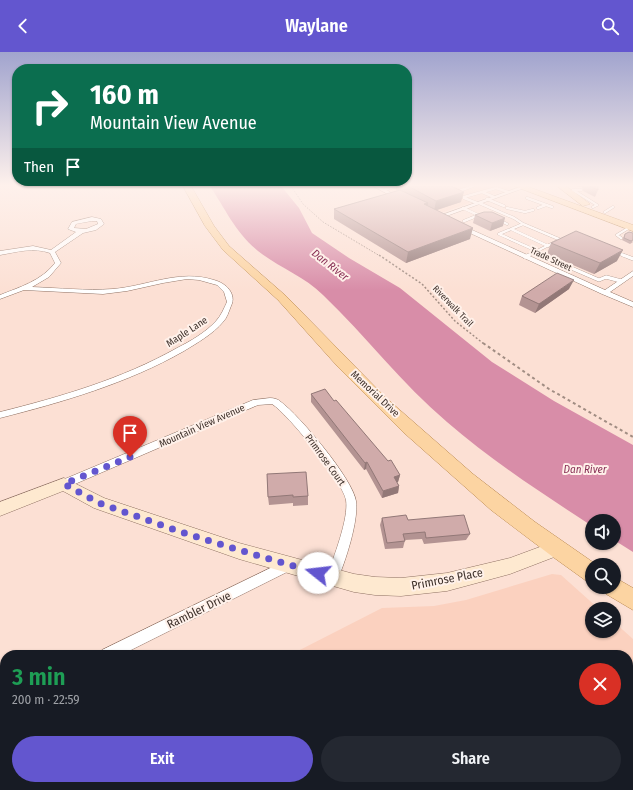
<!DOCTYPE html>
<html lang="en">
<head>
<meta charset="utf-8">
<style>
	:root { --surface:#171b24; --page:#242831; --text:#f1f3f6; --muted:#9ea1a6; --accent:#6356cf }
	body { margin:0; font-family:"Fira Sans Condensed",sans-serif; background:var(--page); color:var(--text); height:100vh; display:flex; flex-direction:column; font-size:15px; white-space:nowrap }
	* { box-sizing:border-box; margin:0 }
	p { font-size:13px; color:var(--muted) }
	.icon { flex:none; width:22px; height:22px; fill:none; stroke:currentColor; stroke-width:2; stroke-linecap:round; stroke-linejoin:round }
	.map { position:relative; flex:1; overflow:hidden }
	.panel { position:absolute; left:0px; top:598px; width:633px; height:140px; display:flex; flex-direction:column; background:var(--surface); border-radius:16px 16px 0 0; box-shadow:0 1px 3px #0004 }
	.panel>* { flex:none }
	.banner { position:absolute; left:12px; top:12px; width:400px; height:122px; border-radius:16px; box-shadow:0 1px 3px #0004; background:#0b6e4f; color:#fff; overflow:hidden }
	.tools { position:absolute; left:585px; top:462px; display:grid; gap:8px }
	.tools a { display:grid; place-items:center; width:36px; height:36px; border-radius:50%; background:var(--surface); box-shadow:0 1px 3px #0004; font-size:20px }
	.pin { position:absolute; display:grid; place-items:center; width:34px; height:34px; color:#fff; margin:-41px -17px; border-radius:50% 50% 50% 0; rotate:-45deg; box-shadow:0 0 4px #0007 }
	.pin .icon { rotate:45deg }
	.me { position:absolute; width:44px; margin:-22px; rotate:286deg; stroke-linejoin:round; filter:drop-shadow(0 0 3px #0008) }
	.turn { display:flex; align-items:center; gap:14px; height:84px; padding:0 12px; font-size:18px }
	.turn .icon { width:52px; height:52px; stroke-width:2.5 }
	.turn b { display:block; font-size:28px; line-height:34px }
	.then { display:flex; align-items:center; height:38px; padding:0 12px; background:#0003; gap:8px; font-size:15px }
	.round { display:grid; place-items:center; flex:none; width:42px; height:42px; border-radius:21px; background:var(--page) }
	.summary { display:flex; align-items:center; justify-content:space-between; height:68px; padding:0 12px }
	h1 { font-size:24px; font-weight:600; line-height:30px; color:#1e9e55 }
	.cta { display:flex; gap:8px; margin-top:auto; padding:8px 12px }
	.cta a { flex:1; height:46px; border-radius:24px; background:var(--accent); color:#fff; font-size:16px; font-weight:600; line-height:46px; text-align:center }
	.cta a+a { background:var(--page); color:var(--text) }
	header { display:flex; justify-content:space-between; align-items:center; height:52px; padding:0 12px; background:var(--accent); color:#fff; font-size:18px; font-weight:600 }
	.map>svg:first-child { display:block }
	.built { fill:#fbd1bf }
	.green { fill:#c9bd92 }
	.water { fill:#d88da8 }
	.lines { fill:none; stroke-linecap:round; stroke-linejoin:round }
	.lane-far2-casing { stroke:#8f7163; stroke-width:3 }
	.lane-far1-casing { stroke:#8f7163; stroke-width:4 }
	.lane-casing { stroke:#8f7163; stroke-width:8 }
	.street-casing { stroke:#8f7163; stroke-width:1 }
	.secondary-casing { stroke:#8f7163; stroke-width:1 }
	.primary-casing { stroke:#b98850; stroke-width:1 }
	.path-far2 { stroke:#a18d83; stroke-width:1; stroke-dasharray:1.5 1.5; stroke-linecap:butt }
	.path-far1 { stroke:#a18d83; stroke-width:1.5; stroke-dasharray:2 2; stroke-linecap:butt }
	.path { stroke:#a18d83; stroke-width:2; stroke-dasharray:3 3; stroke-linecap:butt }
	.lane-far2 { stroke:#fff; stroke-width:2.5 }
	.lane-far1 { stroke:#fff; stroke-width:3.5 }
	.lane { stroke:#fff; stroke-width:7 }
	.street { fill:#fff; fill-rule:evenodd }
	.secondary { fill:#fee9d0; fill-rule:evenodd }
	.primary { fill:#fcd4a2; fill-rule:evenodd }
	.wall { fill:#b39392 }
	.shaded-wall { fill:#927877 }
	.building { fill:#d0abaa; stroke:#927877 }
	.route { stroke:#6356cf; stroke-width:7; stroke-dasharray:0 12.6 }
	.labels { text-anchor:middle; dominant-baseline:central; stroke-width:4; stroke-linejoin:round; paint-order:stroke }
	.far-street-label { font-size:9px; fill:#3f322c; stroke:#fff1ea }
	.street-label { font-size:10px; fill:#3f322c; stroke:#fff1ea }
	.water-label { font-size:11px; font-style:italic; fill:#893056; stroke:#fff1ea }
	.near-street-label { font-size:12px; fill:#3f322c; stroke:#fff1ea }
</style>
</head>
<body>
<header><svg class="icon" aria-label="back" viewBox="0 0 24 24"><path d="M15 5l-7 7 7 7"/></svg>Waylane<svg class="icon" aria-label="search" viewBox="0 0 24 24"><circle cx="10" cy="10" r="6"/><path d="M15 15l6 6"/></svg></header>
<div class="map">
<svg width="633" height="738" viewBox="0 0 633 738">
	<rect width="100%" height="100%" fill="#fce0d4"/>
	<!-- built -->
	<path class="built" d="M380,134h128l5,2 -75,26z
		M552,522l9,1 38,34h-7v22h22v-9l19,17v151h-584l8,-5h571v-130h-338l92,-47 52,-2 32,-6z"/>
	<!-- green -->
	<path class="green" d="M187,733h220l2,5h-232z"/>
	<!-- water -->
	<path class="water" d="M210,134h71l18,22 13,25 37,25 51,30 92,74 62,39 79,44v107l-19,-12v-19h-22v5c-49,-32 -100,-65 -145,-104 -45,-38 -81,-86 -124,-127 -19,-19 -45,-28 -65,-44 -23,-19 -32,-41 -48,-65z"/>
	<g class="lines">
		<defs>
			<path id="lane-far2" d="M383,138l15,-4
				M581,138h-8l24,15 -4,2
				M456,140l17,-6
				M482,140l12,5
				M464,145l32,-9 12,4
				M464,146l13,5
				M527,146l25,9
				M487,147l17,7
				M479,151l35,15 9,6
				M463,156l15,7
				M507,156l18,4 8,-2
				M538,156l8,-3
				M605,160l8,-5
				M499,168l8,4
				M464,169l15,-6
				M511,177l37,17
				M621,186l-4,-3 13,-8
				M555,190l-18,9 -38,-17 24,-10 38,16
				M616,200l9,4
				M527,204l10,-5 6,5"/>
			<path id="lane-far1" d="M541,203l58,25 7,-3 15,4
				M623,203l10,4
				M525,205l4,-2"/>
			<path id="lane" d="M483,733l3,5
				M49,738l10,-5"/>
			<path id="street" d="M373,134h6l22,12 -4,1z
				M520,135l4,1 -83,30 -5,-1z
				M92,165l9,2 3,5 -8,6 -13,3 -28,19 6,11 -12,14 -17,10c27,1 54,4 81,2 35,-3 66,-20 101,-9 12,3 23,14 17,26 -2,5 -4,12 -8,16 -10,12 -26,21 -39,29 -56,32 -121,51 -184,67v-6c60,-15 122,-33 177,-64 14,-7 29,-16 39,-27 5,-5 8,-13 11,-19l-3,-10 -7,-7 -18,-5 -12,-1 -24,4 -36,8 -24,3 -79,-4 -24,9v-4c20,-8 41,-14 55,-32l-5,-10c-17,-6 -33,-1 -50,2v-4l33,-5 18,4 25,-18 -8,-3 4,-7zM92,169h5l1,3 -12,5 -12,-1 2,-4z
				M461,173l144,65 28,-19v5l-23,16 23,10v5l-31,-13 -143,-66 -1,-1z
				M270,346c4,0 8,1 11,4 18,13 72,77 75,99 3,19 -11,62 -19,80l-4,2 -4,-2 -2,-4c6,-19 22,-58 19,-77 -3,-18 -58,-86 -74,-96l-14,1 -190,82 -4,1 -4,-1 -1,-3 1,-3 193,-81z
				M289,507l4,2 2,4 -2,4 -172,86h-21l2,-5z
				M5,648v14l-5,2v-14z
				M14,733h16v5h-16z"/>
			<path id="secondary" d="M64,426l40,20 135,45 115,31 21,3 26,1 46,-5 63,-15 46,-17 6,3 2,5 -2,5 -52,20 -63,17 -46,5 -26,-1 -21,-3 -115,-33 -145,-51 -31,-17 -63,25v-14z"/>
			<path id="primary" d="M183,134h8l23,40 15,20 57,50 99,101 88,77 62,48 62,43h-5v18l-7,-3 -32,-23 -62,-47 -88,-78 -65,-65 -60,-67 -55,-50 -18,-24z
				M514,134h12l107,39v6z
				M557,134h9l24,18 -7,2z
				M614,525l19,11v22l-27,-16 -3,-7h11z"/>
		</defs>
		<!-- lane-far2 casing -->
		<use href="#lane-far2" class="lane-far2-casing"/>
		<!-- lane-far1 casing -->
		<use href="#lane-far1" class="lane-far1-casing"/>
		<!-- lane casing -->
		<use href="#lane" class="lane-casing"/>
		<!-- street casing -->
		<use href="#street" class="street-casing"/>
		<!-- secondary casing -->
		<use href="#secondary" class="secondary-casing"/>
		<!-- primary casing -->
		<use href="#primary" class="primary-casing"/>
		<!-- path-far2 -->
		<path class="path-far2" d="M291,134l12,18 20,18 57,34"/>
		<!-- path-far1 -->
		<path class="path-far1" d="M379,203l43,29 33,37 29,23"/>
		<!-- path -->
		<path class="path" d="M483,291l66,46 84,48"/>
		<!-- lane-far2 -->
		<use href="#lane-far2" class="lane-far2"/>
		<!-- lane-far1 -->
		<use href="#lane-far1" class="lane-far1"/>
		<!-- lane -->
		<use href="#lane" class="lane"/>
		<!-- street -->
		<use href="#street" class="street"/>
		<!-- secondary -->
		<use href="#secondary" class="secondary"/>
		<!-- primary -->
		<use href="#primary" class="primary"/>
	</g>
	<!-- wall -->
	<path class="wall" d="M396,134h55l10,16 -25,8 34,29 -64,24 -72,-44v-10l63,-18 -1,-1z
		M577,134h21v4l-3,7 -12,-6 -1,-4h-5z
		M475,163l28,11 -13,5 -17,-8z
		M625,182l8,8 -3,2 -8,-4z
		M551,191l66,18 -23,13 -47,-20z
		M569,237l-34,24 -16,-8 3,-9z
		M311,342l23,7 66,74 -2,7h-1l2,4 -1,7 -16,5 -16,-29 -2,1 -53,-68z
		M267,422l41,22v9l-15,1v-3l-24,2 -1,-8z
		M382,466l26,2 62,14 -4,6 -42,4 -2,-5 -17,1 -2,8 -18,1 -5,-24z"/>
	<!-- shaded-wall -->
	<path class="shaded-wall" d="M464,140l-3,10 -27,9 2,-10z
		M428,151l-1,10 -3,-9z
		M505,166l-2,8 -13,5 2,-8z
		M473,176l-3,11 -64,24 2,-11z
		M623,198l-6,11 -23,13 6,-11z
		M574,228l-5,9 -34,24 4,-9z
		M367,410l-1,7 -2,1 1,-7z
		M400,423l-2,7 -6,2 2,-7z
		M399,434l-1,7 -16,5 1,-7z"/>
	<!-- building -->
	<path class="building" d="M408,134h43l13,6 -28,9z
		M590,134h8v4z
		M400,138l28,13 -4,1 49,24 -65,24 -74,-43z
		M484,160h8l13,6 -13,5 -17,-8z
		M576,179l47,19 -23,13 -49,-20z
		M629,180l4,1v7l-2,1 -7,-3 1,-4z
		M557,221l17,7 -35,24 -17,-8z
		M325,337l9,12 2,-1 52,61 3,-1 9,15 -6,2 5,9 -16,5 -16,-29 -2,1 -54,-69z
		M306,420l2,24 -15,1v-2l-25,2 -1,-23z
		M406,463l2,5 56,-5 6,19 -44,4 -1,-6 -22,2 2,7 -18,2 -5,-25z"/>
	<!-- sky -->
	<linearGradient id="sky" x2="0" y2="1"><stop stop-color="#a1a4ce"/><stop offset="0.56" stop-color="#fef1ec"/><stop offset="1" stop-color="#fef1ec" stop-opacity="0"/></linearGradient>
	<rect width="633" height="238" fill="url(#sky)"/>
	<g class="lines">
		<!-- route -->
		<path class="route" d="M130,405l-66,27 35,19 82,29 58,18 79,23"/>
	</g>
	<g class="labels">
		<!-- far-street labels -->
		<g class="far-street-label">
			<text transform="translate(551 207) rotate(25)">Trade Street</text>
			<text transform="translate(453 254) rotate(46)">Riverwalk Trail</text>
		</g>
		<!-- street labels -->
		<g class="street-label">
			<text transform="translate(187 280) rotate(-33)">Maple Lane</text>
			<text transform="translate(375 342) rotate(43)">Memorial Drive</text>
			<text transform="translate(202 374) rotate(-24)">Mountain View Avenue</text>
			<text transform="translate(325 408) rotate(54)">Primrose Court</text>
		</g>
		<!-- water labels -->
		<g class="water-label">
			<text transform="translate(330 213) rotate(38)">Dan River</text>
			<text x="585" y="417">Dan River</text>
		</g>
		<!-- near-street labels -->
		<g class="near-street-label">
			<text transform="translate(447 527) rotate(-11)">Primrose Place</text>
			<text transform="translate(199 558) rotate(-26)">Rambler Drive</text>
		</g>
	</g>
</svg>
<div class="tools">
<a><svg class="icon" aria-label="sound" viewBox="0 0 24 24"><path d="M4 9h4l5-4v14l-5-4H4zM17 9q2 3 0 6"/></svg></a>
<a><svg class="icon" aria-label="search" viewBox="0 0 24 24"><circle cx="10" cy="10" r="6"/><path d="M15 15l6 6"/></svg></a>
<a><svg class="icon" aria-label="layers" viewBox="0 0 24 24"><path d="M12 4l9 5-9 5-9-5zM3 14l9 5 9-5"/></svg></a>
</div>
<div class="pin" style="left:130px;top:405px;background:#d93025"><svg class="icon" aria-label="arrive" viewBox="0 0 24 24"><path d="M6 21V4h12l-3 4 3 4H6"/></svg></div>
<svg class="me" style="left:318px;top:521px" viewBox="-20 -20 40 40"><circle r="19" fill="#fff"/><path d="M0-13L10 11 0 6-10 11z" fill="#6356cf"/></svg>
<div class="banner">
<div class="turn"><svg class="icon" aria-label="right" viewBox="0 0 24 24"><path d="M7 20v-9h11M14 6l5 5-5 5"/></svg><div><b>160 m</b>Mountain View Avenue</div></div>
<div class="then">Then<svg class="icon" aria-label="arrive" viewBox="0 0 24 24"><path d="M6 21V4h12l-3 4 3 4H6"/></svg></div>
</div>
<section class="panel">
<div class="summary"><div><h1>3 min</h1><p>200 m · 22:59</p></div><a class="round" style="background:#d93025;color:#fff"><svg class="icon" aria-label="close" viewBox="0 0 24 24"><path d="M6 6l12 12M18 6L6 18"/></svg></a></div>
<div class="cta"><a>Exit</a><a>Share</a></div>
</section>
</div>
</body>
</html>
